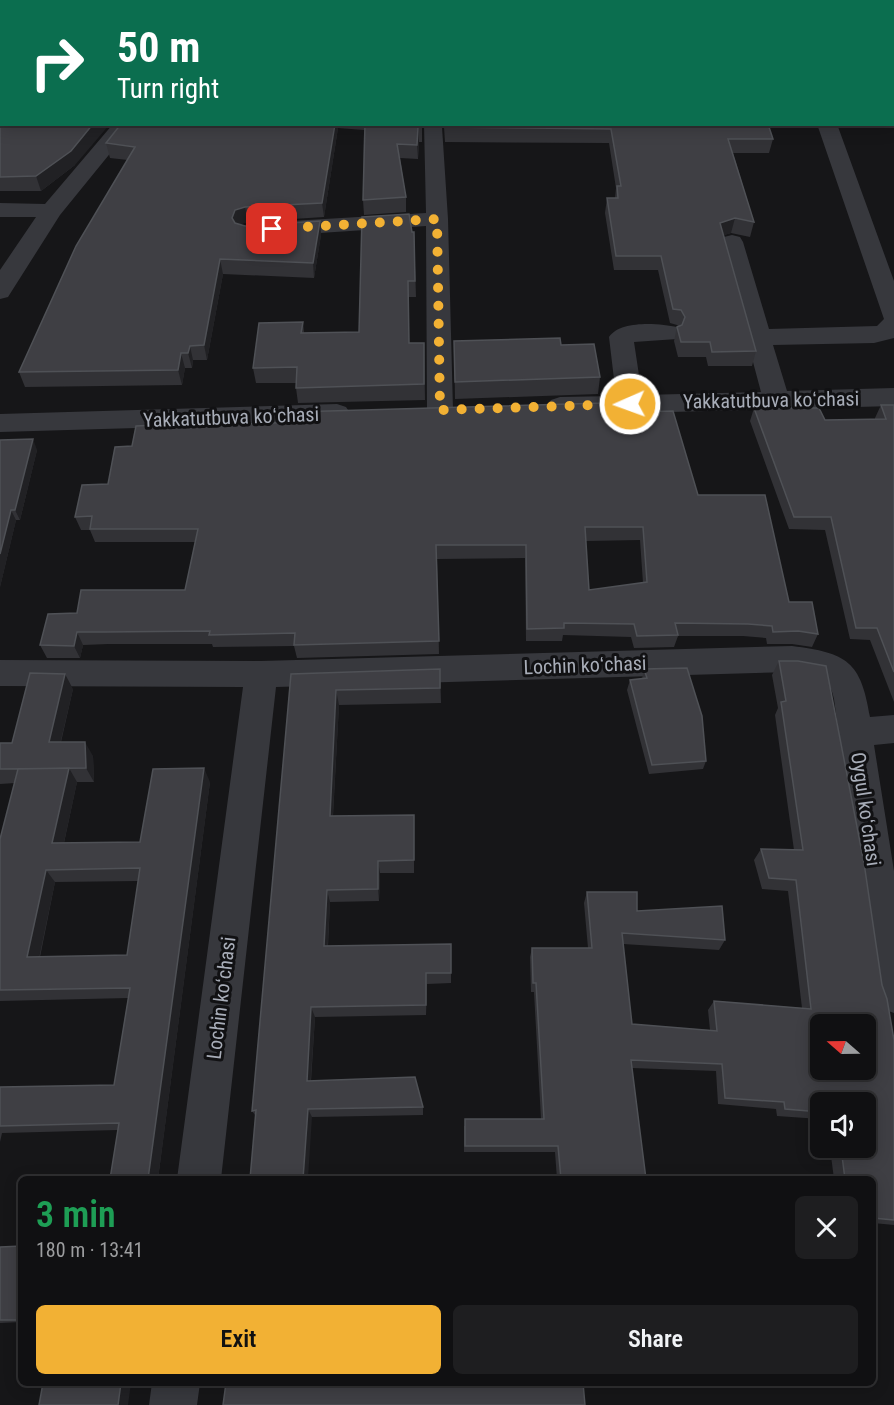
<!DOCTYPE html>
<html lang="en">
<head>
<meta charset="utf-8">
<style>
	:root { --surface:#101012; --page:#1e1e20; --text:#f1f3f6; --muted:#9c9d9f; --line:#303032; --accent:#f2b134 }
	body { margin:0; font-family:"Roboto Condensed",sans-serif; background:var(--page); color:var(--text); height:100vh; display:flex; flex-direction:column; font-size:22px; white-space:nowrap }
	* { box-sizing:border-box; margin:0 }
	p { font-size:20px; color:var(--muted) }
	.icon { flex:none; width:33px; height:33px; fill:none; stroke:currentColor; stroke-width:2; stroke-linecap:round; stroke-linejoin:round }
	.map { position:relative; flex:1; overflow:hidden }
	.sheet { position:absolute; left:18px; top:1176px; width:858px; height:210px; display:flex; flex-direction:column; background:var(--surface); border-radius:9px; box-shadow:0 3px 15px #0003,0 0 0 2px var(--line) }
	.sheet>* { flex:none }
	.top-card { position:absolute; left:0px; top:0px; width:894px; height:126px; box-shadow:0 3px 15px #0003,0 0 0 2px var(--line); background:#0b6e4f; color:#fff; overflow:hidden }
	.needle { width:39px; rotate:290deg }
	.tools { position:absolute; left:810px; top:1014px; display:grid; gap:12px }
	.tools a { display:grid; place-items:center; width:66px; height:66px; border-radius:9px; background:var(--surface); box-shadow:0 3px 15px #0003,0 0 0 2px var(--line); font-size:30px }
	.pin { position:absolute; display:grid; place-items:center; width:51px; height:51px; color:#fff; margin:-26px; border-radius:12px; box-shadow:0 3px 9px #0006 }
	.me { position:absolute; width:66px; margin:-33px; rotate:268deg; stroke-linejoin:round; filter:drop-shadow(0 0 4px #0008) }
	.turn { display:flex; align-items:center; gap:21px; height:126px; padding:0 18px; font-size:27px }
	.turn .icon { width:78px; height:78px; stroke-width:2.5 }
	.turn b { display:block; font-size:42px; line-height:51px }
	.round { display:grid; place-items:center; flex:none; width:63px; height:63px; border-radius:9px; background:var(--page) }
	.head { display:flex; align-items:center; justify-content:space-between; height:102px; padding:0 18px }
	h1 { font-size:36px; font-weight:600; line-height:45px; color:#1e9e55 }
	.primary-button { display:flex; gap:12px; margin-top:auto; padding:12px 18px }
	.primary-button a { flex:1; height:69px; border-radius:9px; background:var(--accent); color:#111; font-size:24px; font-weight:600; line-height:69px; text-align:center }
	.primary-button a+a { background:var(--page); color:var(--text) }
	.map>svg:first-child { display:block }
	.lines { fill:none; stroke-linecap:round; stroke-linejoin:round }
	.minor { fill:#37383d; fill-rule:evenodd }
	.wall { fill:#323236; fill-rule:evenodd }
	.shaded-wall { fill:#212124 }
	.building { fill:#3f3f44; stroke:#4f5156; stroke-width:1.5; fill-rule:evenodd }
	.route { stroke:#f2b134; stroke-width:10; stroke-dasharray:0 18 }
	.labels { text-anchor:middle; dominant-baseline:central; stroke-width:6; stroke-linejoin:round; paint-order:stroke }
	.street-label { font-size:20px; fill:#a8adb8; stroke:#111113 }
</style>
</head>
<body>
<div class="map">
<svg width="894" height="1405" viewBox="0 0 894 1405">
	<rect width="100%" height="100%" fill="#161618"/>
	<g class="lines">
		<!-- minor -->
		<path class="minor" d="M773,0h18l1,2h-18z
			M113,124h21l-74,91 -52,82 -8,2v-29l36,-53h-36v-14l45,1z
			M424,124h16l2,3 6,92 5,191 -4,6 -9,3 -9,-3 -4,-6 -1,-184 -152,10 -8,-2 -3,-5 3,-5 8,-2 152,-9z
			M817,124h20l57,157v57l-20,5 -101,2 14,46 107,-3v18l-334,9 -9,-3 -4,-6 4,-6 9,-3 56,-1 -7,-59c11,-17 50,-14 68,-10l3,6 -3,6 -43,3 8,53 119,-3 -40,-150 3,-5 8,-2 8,2 3,5 26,87 108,-3 7,-7z
			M337,404l9,3 4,6 -4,6 -9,3 -337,10v-18z
			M792,646c55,7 69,15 78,71l24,-2v28l-20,2 20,126v142l-14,-5 -6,-14 -40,-295c-5,-26 -19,-24 -42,-27l-516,15 -55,492h-44l66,-492 -243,-1v-26l261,1z
			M152,1383h48l-3,22h-48z"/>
	</g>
	<!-- wall -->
	<path class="wall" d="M0,0l75,165 -34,26h-41z
		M894,0v67h-2v-65z
		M121,124h301v18h-3l-1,17 -18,-1 6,39v15l-42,3 -1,-15 1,-70 -26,-2 -14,89 -76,5 -8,2 5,2 75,-5 1,14 -7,43 -91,-4 -16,86h-14l-1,8h-7l-3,17 -157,2 -6,-15 109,-212 -18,-2 -4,-15z
		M442,124h326l5,15 -4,14h-36l21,69 -4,15 -19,-4 -7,2 32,116 -4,15h-44l-2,-9h-28l-4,-16 3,-14h2l-2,-2 -7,-2 -12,-53h-44l-9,-57 2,-15h8l1,-10 -7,-45 -164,-1 -1,-15z
		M412,232h2l2,65h-8l1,46h15l1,57 -127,3 -2,-15v-5h-40l-3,-15 50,-46 1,11 55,-1z
		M454,341l107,4 39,32 -2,17 -143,5z
		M881,405h13v297l-24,-62 -20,-1 -25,-109 -36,-1 -39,-108 4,-13 71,12 50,-1v-1z
		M606,413l92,82 91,107 29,32 -6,13 -20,-3h-25l-1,-6 -23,-2h-65l-4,11 -40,1 -3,-11 -68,-2 -1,6h-36l-1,-83 -88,1 2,95 -142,4 -3,-12 -81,1 -1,-3h-104l-25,1 -3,13h-33l-7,-13 37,-32 108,-23 10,-48h-100l-5,-12h-9l-6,-13 33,-33 70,-57zM640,540l3,43 -54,7 -3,-49z
		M0,440l37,10 -17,70h-4l-16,67z
		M779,661l103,324 12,55v185l-21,-2v-44h-39l-4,-31h36v-46h-46v17l-43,-3 -1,-7 -58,-5 -2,-33 -84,-3 14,111h-89l-2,-27h-91v-26l77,-7 -7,-127h-3l-1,-35 2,-9h56l-4,-45 3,-11 50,19 88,29 -6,10 -96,-6 9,80 78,6 -2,-20 6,-9 88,7 -14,-117 -26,-2 -8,-29 7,-11 33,1 -19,-135 3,-7 -6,-33z
		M440,669l1,34 -102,2 -6,111 81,12v45h-34l-1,28 -49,1 -2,44 123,-2v39l-24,1 -1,31 -111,2 -4,64 112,26v8l-111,2 -57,-2 -3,-4 39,-437z
		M644,669l62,92 -3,8 -54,5 -22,-84 3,-10 12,-1z
		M73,689l-12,53 32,14 1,26h-17l-13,61 76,-1 70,-60 -52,397h-48l8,-49 -116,3 -2,9v-55l114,-2 14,-87 -128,3v-162l15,-56 -15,1v-41h12zM138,881l-11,74 -87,2 15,-75z
		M21,1246v76l-21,1v-76z"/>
	<!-- shaded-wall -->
	<path class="shaded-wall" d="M93,124h17l-35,41 -34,26 -5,-15z
		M335,124h3v4l-14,89 -2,-14z
		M418,127l1,15 -1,17 -1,-14z
		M245,207l3,15 -10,3 -3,7 -3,-14 3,-8z
		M735,218l-4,15 -14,4 3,-14z
		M320,221l1,14 -7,43 -1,-15z
		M220,259l3,15 -16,86 -3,-15z
		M190,346l3,14 -1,8 -4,-15z
		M181,353l4,15 -3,17 -4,-15z
		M33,439l4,11 -17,70 -5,-10z
		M11,510l5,10 -16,67v-33z
		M77,632l6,13 -3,13 -6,-12z
		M65,674l8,15 -16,68 -8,-15z
		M336,690l3,15 -7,124 -2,-13z
		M85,742l8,14 1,26 -8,-14z
		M69,768l8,14 -16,74 -9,-13z
		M204,768l6,14 -52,397h-10z
		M378,861l2,12 -1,28 -1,-12z
		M46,870l9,12 -18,86 -10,-11z
		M327,890l3,12 -3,55 -3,-11z
		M311,1007l4,10 -5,72 -3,-8z
		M308,1109l4,8 -4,62h-5z
		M121,1383h10l-3,22h-10z"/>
	<!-- building -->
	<path class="building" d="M0,0h420l1,2h-419v122h91l-22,27 -35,25 -36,1z
		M627,0h130v2h-130z
		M786,0h108v53h-2v-51h-107z
		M121,124h214l-13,79 -77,4 -10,3 -3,8 3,5 10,3 75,-5 -7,42 -93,-4 -16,86 -14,1 -2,7h-7l-3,17 -159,2 57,-126 59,-99 -29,-4z
		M365,124h57v3h-4l-1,18 -20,-1 9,53 -43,3z
		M445,124h323l5,15h-45l26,83 -19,-4 -15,5 36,128 -44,1 -2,-10h-29l-4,-15 5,-2 3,-8 -4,-7 -8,-1 -12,-53h-45l-9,-58h11l-1,-12h4l-10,-57 -166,-2z
		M409,214l3,18h2l1,49h-7l1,62h15v41l-128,4 1,-21 -44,1 6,-45 44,-1 -2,11 58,-1 3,-115z
		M560,338l1,7 33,-1 6,33 -145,5 -1,-41z
		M604,403l2,10 67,-2 25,84h67l24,107h23l6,32 -20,-3 -25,1 -1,-6 -24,-2 -73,-1 3,12 -41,1 -3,-12 -70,-1v5l-37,1 -1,-84h-90l3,96 -145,4 1,-12 -86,2 1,-4 -107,1h-26l-3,14 -34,-1 8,-31 29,-1 4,-23h104l13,-61h-108l2,-13 -17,1 7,-32 26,-1 7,-37 17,-1 4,-20 41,-2v3l117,-5v-10zM585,527h58l4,55 -58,8z
		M881,405h13v267l-17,-44h-21l-25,-111h-37l-40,-109h65l6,12 61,-1z
		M33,439l-18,71h-4l-11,44v-114z
		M779,661h19l28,5 38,197 18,122 5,14 7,41v180l-21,-2v-39h-28l-4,-31h25v-46h-46v10l-35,-3 -1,-7 -59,-4 -3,-34 -91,-4 15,119h-85l-3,-33h-93v-27h79l-8,-136h-3l-1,-35h60l-5,-56h50v19l85,-5 3,34 -103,-7 10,91 85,7 -3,-30 97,8 -15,-129 -27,-2 -8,-29 42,1 -22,-148 5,-1zM820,1024h46v46h-46z
		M687,668l15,48 4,45 -54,4 -22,-85 17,-2 -3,-9z
		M440,669v19l-104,2 -6,126 84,-1v45l-36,1v28l-51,1 -3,56 127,-2v29h-25v32l-115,2 -4,74 108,-4 8,30 -115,2 -5,70h-53l6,-69 -4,1 39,-437z
		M30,673l35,1 -16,68h36l1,26 -86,1v-26h12z
		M69,768l-17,75 88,-1 13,-73 51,-1 -56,411h-38l9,-56 -119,3v-39l114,-2 16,-97 -130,2v-151l18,-70zM140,868l-13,87 -100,2 19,-87z
		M21,1246v74h-21v-73z
		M43,1383h78l-3,22h-79z
		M226,1383h357l2,22h-362z"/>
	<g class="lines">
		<!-- route -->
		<path class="route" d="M272,229l165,-10 3,191 190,-6"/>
	</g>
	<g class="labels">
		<!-- street labels -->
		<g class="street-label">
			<text transform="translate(771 400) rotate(-1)">Yakkatutbuva koʻchasi</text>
			<text transform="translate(231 417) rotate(-2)">Yakkatutbuva koʻchasi</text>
			<text transform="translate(585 665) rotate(-2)">Lochin koʻchasi</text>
			<text transform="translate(866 809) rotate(82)">Oygul koʻchasi</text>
			<text transform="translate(221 998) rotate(-83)">Lochin koʻchasi</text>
		</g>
	</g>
</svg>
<div class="tools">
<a><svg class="needle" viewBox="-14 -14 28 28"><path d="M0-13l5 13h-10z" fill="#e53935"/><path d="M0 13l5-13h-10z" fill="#9c9d9f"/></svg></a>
<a><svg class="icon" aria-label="sound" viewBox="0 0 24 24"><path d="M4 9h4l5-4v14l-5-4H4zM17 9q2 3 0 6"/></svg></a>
</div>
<div class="pin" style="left:272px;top:229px;background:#d93025"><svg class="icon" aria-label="arrive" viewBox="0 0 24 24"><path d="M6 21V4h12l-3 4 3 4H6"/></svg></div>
<svg class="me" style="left:630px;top:404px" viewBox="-20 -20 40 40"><circle r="17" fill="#f2b134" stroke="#fff" stroke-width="3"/><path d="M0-11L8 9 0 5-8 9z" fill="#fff"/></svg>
<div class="top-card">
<div class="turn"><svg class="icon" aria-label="right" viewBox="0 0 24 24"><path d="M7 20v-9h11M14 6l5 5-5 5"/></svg><div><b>50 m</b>Turn right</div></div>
</div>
<section class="sheet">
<div class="head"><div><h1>3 min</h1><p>180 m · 13:41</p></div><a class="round"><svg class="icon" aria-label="close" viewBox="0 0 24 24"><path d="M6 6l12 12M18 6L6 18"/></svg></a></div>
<div class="primary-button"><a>Exit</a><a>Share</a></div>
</section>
</div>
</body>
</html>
